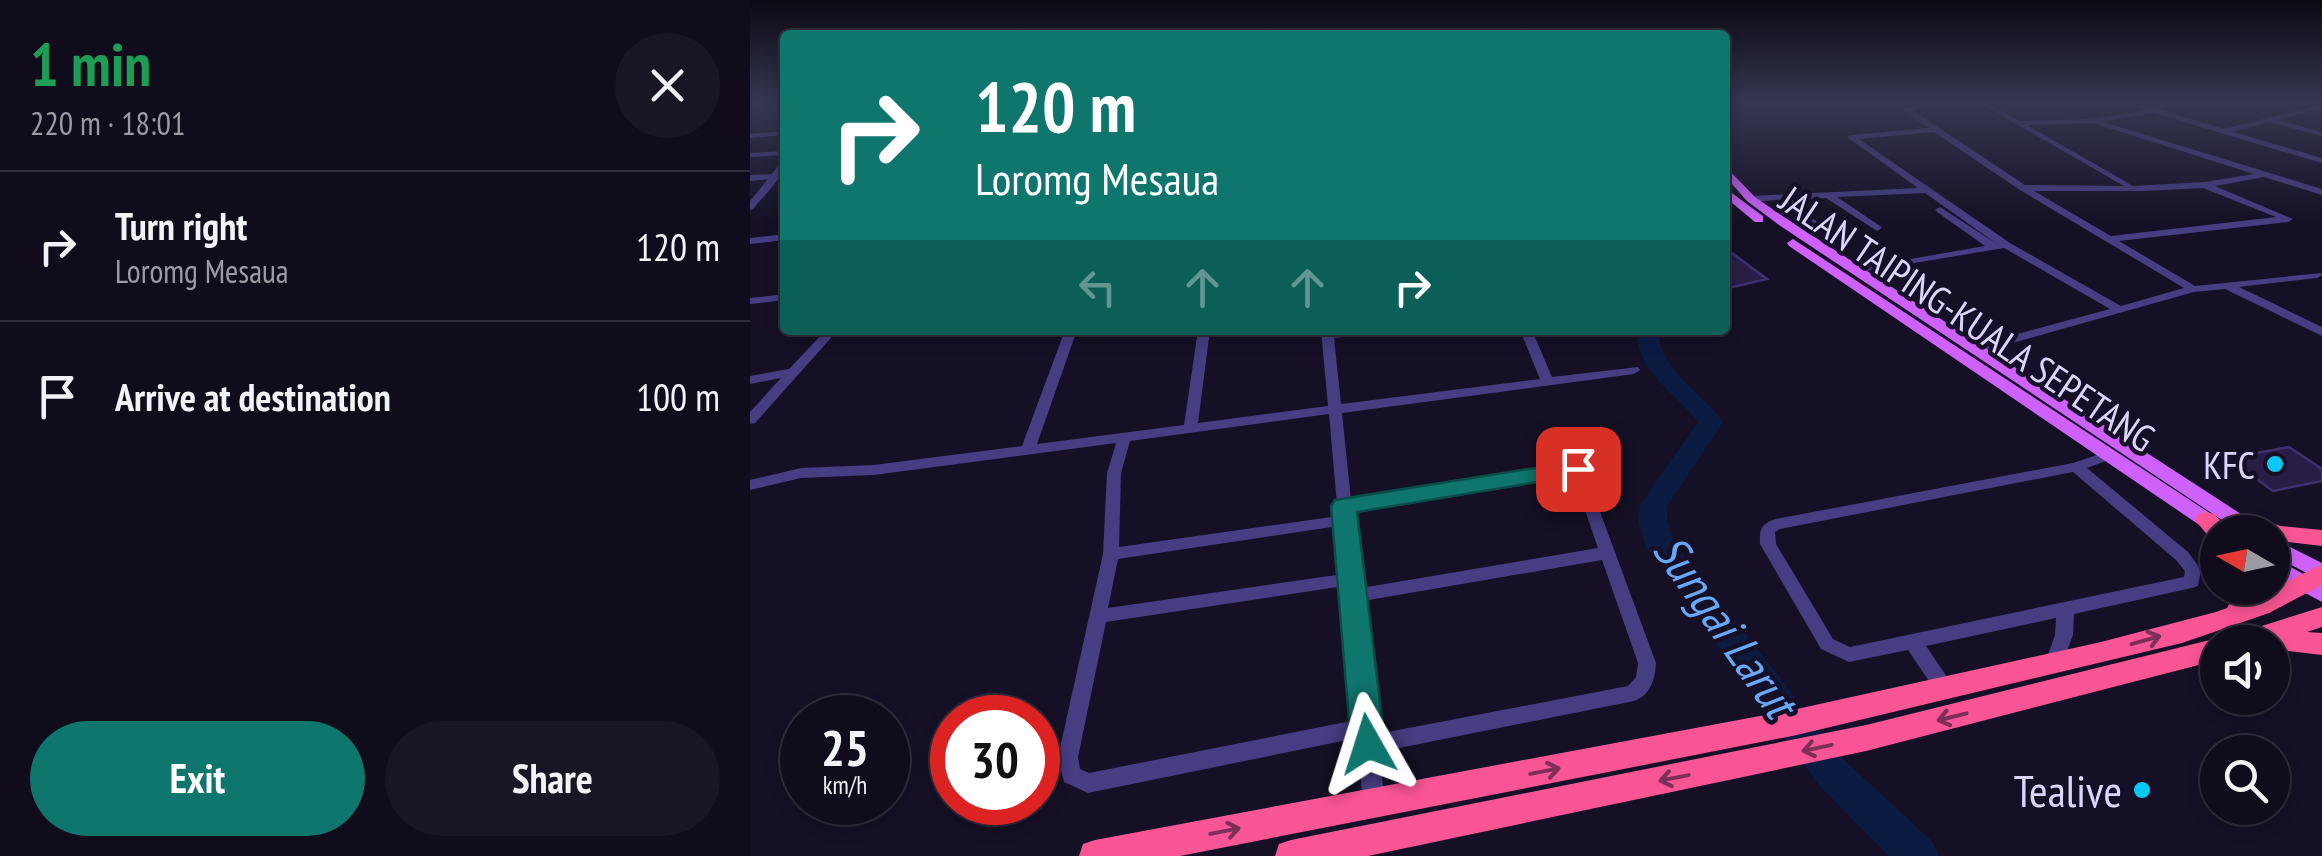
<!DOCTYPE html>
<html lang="en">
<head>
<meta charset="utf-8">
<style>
	:root { --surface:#100c1c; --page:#191525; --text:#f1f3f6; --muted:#9c9ba3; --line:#302c3b; --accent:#0f766e }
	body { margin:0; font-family:"PT Sans Narrow",sans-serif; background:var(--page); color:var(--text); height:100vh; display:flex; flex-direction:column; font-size:38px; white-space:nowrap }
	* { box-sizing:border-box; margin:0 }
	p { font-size:32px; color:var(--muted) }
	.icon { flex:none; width:55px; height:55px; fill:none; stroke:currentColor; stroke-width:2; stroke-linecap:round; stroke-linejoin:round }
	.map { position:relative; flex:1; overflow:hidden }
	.sheet { display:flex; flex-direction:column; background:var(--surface); width:750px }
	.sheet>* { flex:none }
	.guide { position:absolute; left:30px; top:30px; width:950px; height:305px; border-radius:10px; box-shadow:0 5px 15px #0003,0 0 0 2px var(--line); background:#0f766e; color:#fff; overflow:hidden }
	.needle { width:65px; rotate:279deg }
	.buttons { position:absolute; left:1450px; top:515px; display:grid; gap:20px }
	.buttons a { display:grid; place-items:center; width:90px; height:90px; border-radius:50%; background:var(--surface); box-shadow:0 5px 15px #0003,0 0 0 2px var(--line); font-size:50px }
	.speed { position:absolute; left:30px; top:695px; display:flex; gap:20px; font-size:50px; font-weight:700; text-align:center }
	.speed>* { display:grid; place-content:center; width:130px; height:130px; border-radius:50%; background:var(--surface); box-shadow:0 5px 15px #0003,0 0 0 2px var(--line); line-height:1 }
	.speed small { font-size:25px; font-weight:400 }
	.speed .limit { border:15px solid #d22; background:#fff; color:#111 }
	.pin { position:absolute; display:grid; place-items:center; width:85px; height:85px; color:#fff; margin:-42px; border-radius:20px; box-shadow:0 5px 15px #0006 }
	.me { position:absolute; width:110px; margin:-55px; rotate:354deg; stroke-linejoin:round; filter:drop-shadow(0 0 8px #0008) }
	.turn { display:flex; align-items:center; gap:35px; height:210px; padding:0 30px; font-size:45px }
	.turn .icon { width:130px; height:130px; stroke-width:2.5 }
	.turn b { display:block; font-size:70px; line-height:85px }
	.lanes { display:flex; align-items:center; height:95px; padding:0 30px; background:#0003; justify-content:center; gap:50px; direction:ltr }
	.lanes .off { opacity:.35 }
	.round { display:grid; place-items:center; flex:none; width:105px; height:105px; border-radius:52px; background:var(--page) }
	.overview { display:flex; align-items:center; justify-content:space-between; height:170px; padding:0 30px }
	h1 { font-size:60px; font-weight:800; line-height:75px; color:#1e9e55 }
	.action { display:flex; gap:20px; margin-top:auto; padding:20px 30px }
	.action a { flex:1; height:115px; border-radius:60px; background:var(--accent); color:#fff; font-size:40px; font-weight:800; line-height:115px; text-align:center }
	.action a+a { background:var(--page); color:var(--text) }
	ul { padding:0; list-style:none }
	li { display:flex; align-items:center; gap:30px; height:150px; padding:0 30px; border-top:2px solid var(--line) }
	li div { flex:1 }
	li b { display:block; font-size:38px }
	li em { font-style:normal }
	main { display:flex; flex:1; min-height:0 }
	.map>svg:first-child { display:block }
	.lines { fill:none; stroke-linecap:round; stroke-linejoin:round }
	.river { fill:#0c1b42; fill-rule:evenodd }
	.building { fill:#291d45; stroke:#422f70; stroke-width:2.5 }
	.minor { fill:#463d82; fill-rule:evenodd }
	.major { fill:#ce61f9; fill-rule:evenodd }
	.highway { fill:#f95595; fill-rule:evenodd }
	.oneway { stroke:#7c2f57 }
	.route { fill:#0f766e; stroke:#0a4d48; stroke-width:2.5 }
	.poi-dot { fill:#09c8f6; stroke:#151025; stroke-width:4 }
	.labels { text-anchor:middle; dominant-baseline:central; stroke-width:9; stroke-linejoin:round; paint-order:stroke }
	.street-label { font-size:38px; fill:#ded5fd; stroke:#151025 }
	.poi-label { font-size:38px; fill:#ded5fd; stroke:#151025; text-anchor:end }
	.near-poi-label { font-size:45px; fill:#ded5fd; stroke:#151025; text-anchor:end }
	.near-water-label { font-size:48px; font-style:italic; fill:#67a8f9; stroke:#151025 }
</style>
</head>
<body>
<main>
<section class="sheet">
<div class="overview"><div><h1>1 min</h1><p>220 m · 18:01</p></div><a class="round"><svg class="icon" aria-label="close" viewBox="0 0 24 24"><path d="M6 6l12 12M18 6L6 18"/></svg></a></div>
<ul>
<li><svg class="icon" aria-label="right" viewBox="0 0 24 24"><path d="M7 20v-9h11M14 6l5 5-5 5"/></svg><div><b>Turn right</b><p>Loromg Mesaua</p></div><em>120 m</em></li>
<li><svg class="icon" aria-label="arrive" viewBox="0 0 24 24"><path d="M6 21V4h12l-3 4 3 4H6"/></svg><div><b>Arrive at destination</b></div><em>100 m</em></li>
</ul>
<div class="action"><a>Exit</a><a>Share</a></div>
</section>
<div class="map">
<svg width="1572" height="856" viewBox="0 0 1572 856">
	<rect width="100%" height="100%" fill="#151025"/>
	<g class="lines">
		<!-- river -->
		<path class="river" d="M886,330h22c3,42 42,60 65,92l-55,83 -1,15 7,23 171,218 88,81 6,14h-50l-70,-71 -173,-238 -8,-27 2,-15 58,-83c-24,-30 -60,-49 -62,-92z"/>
	</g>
	<!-- building -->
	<path class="building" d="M975,248l42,31 -42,10z
		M1539,447l33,22v12l-49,10 -45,-33z"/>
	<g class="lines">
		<!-- minor -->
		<path class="minor" d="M1189,102h16l-43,8 113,75 99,1 -146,-84h8l34,19 73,-2 53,-9 -22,-8c9,0 16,4 25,4 11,1 23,-4 34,-4l-25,7 66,20 98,-25v4l-44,12 44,12v4l-53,-14 -36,10 89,26v5l-168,-50 -51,9 219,67v6l-58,-18 -49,9 78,33 -5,3 -169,19 76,45 126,-13 1,2 -5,3 -78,9 83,40v9l-97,-47 -31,3 -217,61 -4,-1 -2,-3 2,-3 137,-37 -106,-61 -149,25 -1,-2 5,-3 126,-22 -48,-34 -2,-2 5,-3 57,37 -72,-51 -88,4 43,29 2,2 -5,3 -51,-33 -38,2 44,33 2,2 -5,3 -52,-38 -26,2 -5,-3 5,-3 167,-8 -71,-51 4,-2 78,-7 -28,-19zM1343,123l161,51 -49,8 -72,4 -106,-61zM1184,132l86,58 164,98 -63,18 -111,-63 -151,-104zM1453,188l73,29 -165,19 -77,-45h111z
			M35,131v4l-35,3v-4z
			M35,151v4l-35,2v-4z
			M32,161h3c-1,17 -20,33 -32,48l-3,1v-9l18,-22 -18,2v-6l22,-1z
			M35,234v6l-35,4v-6z
			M35,294v6l-35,4v-6z
			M76,330h12l-83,93 -5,1v-12l31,-34 -31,6v-8l39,-7z
			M315,330h12l-40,114 147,-19 14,-95h12l-12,93 130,-17 -7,-76h58l-6,4 -39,4 7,66 199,-25 -20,-49h12l20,47 86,-10 2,3 -6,4 -292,39 9,87 227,-36 5,2 73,197c-1,16 -5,32 -22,38l-255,51 6,51 -3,7 -8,3 -8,-3 -3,-7 -6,-65 -269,55 -24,-11 -6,-25 45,-203 4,-81 9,-30 -242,32 -73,3 -51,12v-10l51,-12 73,-3 148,-19zM579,414l9,102 -219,31 2,-74 9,-32zM823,475l25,73 -237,40 -8,-78zM589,526l4,48 -235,34 10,-49zM852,560l36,103 -2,14 -8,9 -251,48 -14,-133zM594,586l12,134 -267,53 -9,-4 -2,-12 28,-135z
			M1359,451l5,1 2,3 -2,3 -27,10 101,84 13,18 -3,16 -6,2 -118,26 -1,21 -12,33 -7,3 -7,-3 -2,-5 10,-28 1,-17 -130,28 30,44 -3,6 -7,2 -7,-2 -31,-46 -59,12 -28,-13 -61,-105c-1,-14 1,-21 16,-25l297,-56zM1323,472l103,88 9,11 -1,6 -334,70 -17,-8 -57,-95 -1,-12 5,-3z"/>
		<!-- major -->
		<path class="major" d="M975,166l30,31 32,22 474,308 3,5h-24l-461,-307 -32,-24 -22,-25z
			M975,188l38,28v6h-8l-30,-25z
			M1043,239l438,288 3,5h-16l-1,5 -428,-291 -2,-3z
			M1522,538l50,25v18l-50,-26z
			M1522,557l50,27v18l-50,-27z"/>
		<!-- highway -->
		<path class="highway" d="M1456,512l8,2 15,18h-11v8l-8,-2 -15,-18 3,-6z
			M1487,513l44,13 41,4v16l-50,-6v-8h-23l-20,-5 -3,-6 3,-6z
			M1572,564v21l-53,28 -87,30 -385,92 -617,121h-101l4,-12 12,-4 702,-131 304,-67 115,-30 11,-4 11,-20h24l-3,8z
			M1572,607v20l-15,5 15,1v22l-50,-6v-7h-43l4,-7z
			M1468,638l10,4h-10v18l-352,91 -498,105h-93l4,-12 12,-4 575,-115z"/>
	</g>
	<!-- one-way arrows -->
	<defs><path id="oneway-shaft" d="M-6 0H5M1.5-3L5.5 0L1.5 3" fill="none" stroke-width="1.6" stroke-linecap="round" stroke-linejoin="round" transform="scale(2.5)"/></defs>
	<g class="oneway">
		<use href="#oneway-shaft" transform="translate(1396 640) rotate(-16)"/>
		<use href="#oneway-shaft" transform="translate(1202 717) rotate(166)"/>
		<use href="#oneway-shaft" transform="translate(1067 748) rotate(168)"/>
		<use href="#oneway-shaft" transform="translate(795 771) rotate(-11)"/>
		<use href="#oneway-shaft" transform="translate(924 778) rotate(169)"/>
		<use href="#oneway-shaft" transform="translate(475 831) rotate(-11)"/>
	</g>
	<!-- sky -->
	<linearGradient id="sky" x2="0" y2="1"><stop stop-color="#0c0914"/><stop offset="0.46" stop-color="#353751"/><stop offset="1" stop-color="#353751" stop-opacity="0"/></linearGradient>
	<rect width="1572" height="222" fill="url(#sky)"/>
	<!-- route -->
	<path class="route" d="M828,461l8,3 4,5 -4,5 -229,38 28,232 -5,11 -12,4 -12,-4 -5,-11 -20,-238 4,-6z"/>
	<!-- markers -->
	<g class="poi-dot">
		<circle cx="1525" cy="464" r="10"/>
		<circle cx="1392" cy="790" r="10"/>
	</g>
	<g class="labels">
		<!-- street labels -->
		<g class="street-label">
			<text transform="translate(1218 318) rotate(34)">JALAN TAIPING-KUALA SEPETANG</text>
		</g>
		<!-- poi labels -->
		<g class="poi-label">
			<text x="1505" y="464">KFC</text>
		</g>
		<!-- near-poi labels -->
		<g class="near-poi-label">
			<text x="1372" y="790">Tealive</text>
		</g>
		<!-- near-water labels -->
		<g class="near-water-label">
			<text transform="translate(976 625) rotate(55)">Sungai Larut</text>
		</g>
	</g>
</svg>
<div class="buttons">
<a><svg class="needle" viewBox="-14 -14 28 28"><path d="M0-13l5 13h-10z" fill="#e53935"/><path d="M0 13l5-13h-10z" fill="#9c9ba3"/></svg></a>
<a><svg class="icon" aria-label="sound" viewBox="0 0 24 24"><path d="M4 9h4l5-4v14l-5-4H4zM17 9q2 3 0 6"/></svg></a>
<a><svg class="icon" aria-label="search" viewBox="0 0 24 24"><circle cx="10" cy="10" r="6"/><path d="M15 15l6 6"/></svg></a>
</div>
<div class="speed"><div>25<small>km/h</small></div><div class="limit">30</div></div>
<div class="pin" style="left:828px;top:469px;background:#d93025"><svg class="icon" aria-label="arrive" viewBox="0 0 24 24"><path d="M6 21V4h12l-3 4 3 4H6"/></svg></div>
<svg class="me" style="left:618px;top:744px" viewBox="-20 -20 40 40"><path d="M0-17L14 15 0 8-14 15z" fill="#0f766e" stroke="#fff" stroke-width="4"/></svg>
<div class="guide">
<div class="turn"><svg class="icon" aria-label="right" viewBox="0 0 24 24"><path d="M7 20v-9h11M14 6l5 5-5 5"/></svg><div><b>120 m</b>Loromg Mesaua</div></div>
<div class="lanes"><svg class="icon off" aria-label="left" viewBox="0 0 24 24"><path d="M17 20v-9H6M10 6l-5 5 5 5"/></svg><svg class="icon off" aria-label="ahead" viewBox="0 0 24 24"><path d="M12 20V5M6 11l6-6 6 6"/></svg><svg class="icon off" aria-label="ahead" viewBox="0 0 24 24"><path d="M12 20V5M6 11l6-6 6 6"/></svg><svg class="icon" aria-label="right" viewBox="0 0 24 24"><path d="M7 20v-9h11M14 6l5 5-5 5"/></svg></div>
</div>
</div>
</main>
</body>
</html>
